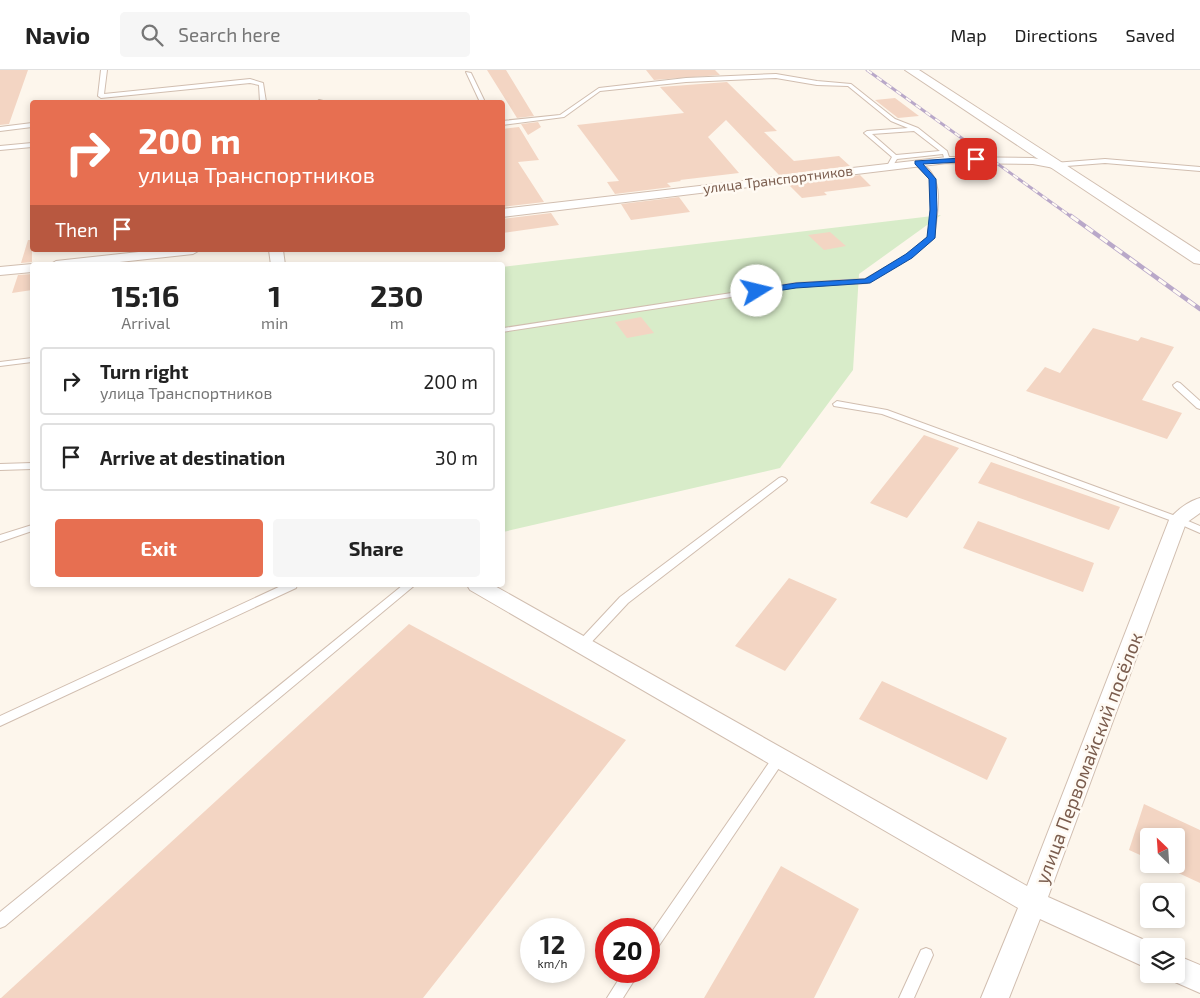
<!DOCTYPE html>
<html lang="en">
<head>
<meta charset="utf-8">
<style>
	:root { --surface:#fff; --page:#f6f6f6; --text:#222; --muted:#767676; --line:#e0e0e0; --accent:#e76f51 }
	body { margin:0; font-family:"Exo 2",sans-serif; background:var(--page); color:var(--text); height:100vh; display:flex; flex-direction:column; font-size:19px; white-space:nowrap }
	* { box-sizing:border-box; margin:0 }
	p { font-size:16px; color:var(--muted) }
	.icon { flex:none; width:28px; height:28px; fill:none; stroke:currentColor; stroke-width:2; stroke-linecap:round; stroke-linejoin:round }
	.map { position:relative; flex:1; overflow:hidden }
	.drawer { position:absolute; left:30px; top:192px; width:475px; height:325px; display:flex; flex-direction:column; background:var(--surface); border-radius:5px; box-shadow:0 2px 8px #0003 }
	.drawer>* { flex:none }
	.guide { position:absolute; left:30px; top:30px; width:475px; height:152px; border-radius:5px; box-shadow:0 2px 8px #0003; background:#e76f51; color:#fff; overflow:hidden }
	.needle { width:32px; rotate:335deg }
	.fabs { position:absolute; left:1140px; top:758px; display:grid; gap:10px }
	.fabs a { display:grid; place-items:center; width:45px; height:45px; border-radius:5px; background:var(--surface); box-shadow:0 2px 8px #0003; font-size:25px }
	.speed { position:absolute; left:520px; top:848px; display:flex; gap:10px; font-size:25px; font-weight:700; text-align:center }
	.speed>* { display:grid; place-content:center; width:65px; height:65px; border-radius:50%; background:var(--surface); box-shadow:0 2px 8px #0003; line-height:1 }
	.speed small { font-size:12px; font-weight:400 }
	.speed .limit { border:8px solid #d22; background:#fff; color:#111 }
	.pin { position:absolute; display:grid; place-items:center; width:42px; height:42px; color:#fff; margin:-21px; border-radius:10px; box-shadow:0 2px 8px #0006 }
	.me { position:absolute; width:55px; margin:-28px; rotate:81deg; stroke-linejoin:round; filter:drop-shadow(0 0 4px #0008) }
	.turn { display:flex; align-items:center; gap:18px; height:105px; padding:0 25px; font-size:22px }
	.turn .icon { width:65px; height:65px; stroke-width:2.5 }
	.turn b { display:block; font-size:35px; line-height:42px }
	.then { display:flex; align-items:center; height:48px; padding:0 25px; background:#0003; gap:10px; font-size:19px }
	.eta { display:flex; justify-content:space-evenly; align-items:center; height:85px; text-align:center }
	.eta b { font-size:30px; font-weight:700; line-height:35px }
	.primary-button { display:flex; gap:10px; margin-top:auto; padding:10px 25px }
	.primary-button a { flex:1; height:58px; border-radius:5px; background:var(--accent); color:#fff; font-size:20px; font-weight:700; line-height:58px; text-align:center }
	.primary-button a+a { background:var(--page); color:var(--text) }
	ul { padding:0; list-style:none }
	li { display:flex; align-items:center; gap:15px; height:68px; margin:0 10px 8px; padding:0 15px; border:2px solid var(--line); border-radius:5px }
	li div { flex:1 }
	li b { display:block; font-size:19px }
	li em { font-style:normal }
	header { display:flex; align-items:center; gap:30px; box-sizing:border-box; height:70px; padding:0 25px; background:var(--surface); border-bottom:1px solid var(--line) }
	header strong { font-size:24px }
	nav { display:flex; gap:28px; margin-inline-start:auto; font-size:18px }
	.search { width:350px; height:45px; background:var(--page); display:flex; align-items:center; gap:12px; box-sizing:border-box; padding:0 18px; border-radius:5px; color:var(--muted); font-size:19px }
	.map>svg:first-child { display:block }
	.green { fill:#d8ecc9 }
	.building { fill:#f3d5c3 }
	.lines { fill:none; stroke-linecap:round; stroke-linejoin:round }
	.service-casing { stroke:#d1beb0; stroke-width:2 }
	.minor-casing { stroke:#d1beb0; stroke-width:2 }
	.tertiary-casing { stroke:#d1beb0; stroke-width:2 }
	.service { fill:#fff; fill-rule:evenodd }
	.minor { fill:#fff; fill-rule:evenodd }
	.tertiary { fill:#fff; fill-rule:evenodd }
	.rail-far1-casing { stroke:#b9a8c9; stroke-width:3 }
	.rail-casing { stroke:#b9a8c9; stroke-width:4.5 }
	.rail-far1 { stroke:#fffaf3; stroke-width:2; stroke-dasharray:6; stroke-linecap:butt }
	.rail { stroke:#fffaf3; stroke-width:3; stroke-dasharray:9; stroke-linecap:butt }
	.route { fill:#1a73e8; stroke:#114b97 }
	.labels { text-anchor:middle; dominant-baseline:central; stroke-width:5; stroke-linejoin:round; paint-order:stroke }
	.far-street-label { font-size:14px; fill:#7a5c4d; stroke:#fffaf3 }
	.near-street-label { font-size:19px; fill:#7a5c4d; stroke:#fffaf3 }
</style>
</head>
<body>
<header>
<strong>Navio</strong>
<div class="search"><svg class="icon" aria-label="search" viewBox="0 0 24 24"><circle cx="10" cy="10" r="6"/><path d="M15 15l6 6"/></svg>Search here</div>
<nav><a>Map</a><a>Directions</a><a>Saved</a></nav>
</header>
<div class="map">
<svg width="1200" height="928" viewBox="0 0 1200 928">
	<rect width="100%" height="100%" fill="#fdf6ec"/>
	<!-- green -->
	<path class="green" d="M941,145l-82,59 -6,96 -73,98 -277,64 -1,-265z"/>
	<!-- building -->
	<path class="building" d="M0,0h28l-19,54 -9,1z
		M487,0h19l28,46 -17,2z
		M646,0h69l5,5 -66,5z
		M727,12l50,49 -13,1 30,29 45,-5 11,10 -71,9 -53,-55 -18,17 31,36 -59,7 1,1 -14,2 4,4 -56,7 -8,-12 12,-1 -42,-56 107,-12 -24,-26z
		M895,28l24,18 -21,2 -23,-18z
		M538,52l3,5 -13,8 -7,-11z
		M519,57l20,33 -21,2 26,40 -42,5v-78z
		M860,105l11,11 -47,6 3,3 -25,3 -14,-14z
		M679,127l11,15 -59,8 -10,-16z
		M551,143l8,12 -57,8v-14z
		M830,162l16,14 -22,4 -16,-15z
		M28,170h4v22l-11,1z
		M32,204v16l-20,3 6,-18z
		M641,247l13,16 -27,5 -12,-16z
		M1093,258l45,13 3,-4 33,10 -32,53 40,13 -15,26 -141,-48 19,-24 15,6z
		M924,365l35,13 -52,70 -37,-15z
		M991,392l129,45 -11,23 -131,-47z
		M978,451l116,42 -11,29 -120,-44z
		M789,508l48,21 -52,72 -50,-25z
		M409,554l217,116 -203,258h-422z
		M882,611l125,57 -20,42 -128,-61z
		M1144,734l56,26v53l-41,-19h17v-28h-27v23l-20,-9z
		M781,796l78,43 -45,89h-110z"/>
	<g class="lines">
		<defs>
			<path id="service" d="M101,0h6l-3,24 146,-15 13,4 3,19h-6l-1,-17 -9,-2 -149,15 -3,-2z
				M466,2l5,1 14,29h-5z
				M776,4l41,7 34,3 44,35 23,9 29,23 3,9 -5,1 -2,-7 -46,5 -5,8h-4l-1,-1 5,-9 -28,-24 3,-2 41,-3 -17,-7 -43,-35 -31,-1 -41,-7 -90,4 -86,9 -36,26 -62,8v-4l58,-6 39,-27 87,-10zM914,61l26,20 -44,4 -24,-21z
				M319,30l8,2h-10z
				M32,53v4l-32,4v-4z
				M32,73v4l-32,3v-4z
				M1105,89l95,8v4l-95,-8 -51,4 -3,-2 3,-2z
				M918,91c29,16 19,50 16,77l-23,19 -44,26 -71,4 -294,45v-4h2l292,-45 69,-4 42,-24 21,-18 4,-40 -2,-18 -15,-16z
				M32,288v4l-32,4v-4z
				M1177,312l3,1 20,18v8l-3,-1 -23,-21 -1,-2z
				M837,331l50,9 294,108 19,8v7l-25,-11 -293,-108 -48,-8 -1,-2z
				M32,393v6l-32,1v-6z
				M782,407l3,1 2,2 -2,2 -157,121 -42,45h-8l-2,-3 2,-3 42,-45 159,-119z
				M32,455v6l-32,11v-7z
				M283,515h14l-1,3 -296,138v-10z
				M403,515h12l-410,341 -5,2v-16z
				M779,683l4,1 2,4 -2,4 -129,191 -5,2v-19l126,-182z
				M926,878l5,2 2,5 -19,43h-15l22,-48z
				M624,901h16l-17,27h-16z"/>
			<path id="minor" d="M947,87l86,1 25,5 2,2 -6,3 -21,-4 -86,-1 -445,54v-8z
				M157,180h43l-7,4 -101,11h-43l7,-4z
				M269,180h14l2,15h-14z
				M32,194l4,1h-4v7l-32,3v-8z
				M1200,428v15l-14,10 -138,374 110,49h-9v23l-109,-50 -31,79h-28l37,-90 -548,-318 -3,-5h26l534,301 142,-366c6,-9 20,-19 31,-22z
				M1176,885l24,10v28l-34,-15 -1,-4h11z"/>
			<path id="tertiary" d="M905,0h14l281,182v12l-6,-1z"/>
		</defs>
		<!-- service casing -->
		<use href="#service" class="service-casing"/>
		<!-- minor casing -->
		<use href="#minor" class="minor-casing"/>
		<!-- tertiary casing -->
		<use href="#tertiary" class="tertiary-casing"/>
		<!-- service -->
		<use href="#service" class="service"/>
		<!-- minor -->
		<use href="#minor" class="minor"/>
		<!-- tertiary -->
		<use href="#tertiary" class="tertiary"/>
		<defs>
			<path id="rail-far1" d="M867,0l206,148"/>
			<path id="rail" d="M1071,146l129,93"/>
		</defs>
		<!-- rail-far1 casing -->
		<use href="#rail-far1" class="rail-far1-casing"/>
		<!-- rail casing -->
		<use href="#rail" class="rail-casing"/>
		<!-- rail-far1 -->
		<use href="#rail-far1" class="rail-far1"/>
		<!-- rail -->
		<use href="#rail" class="rail"/>
	</g>
	<!-- route -->
	<path class="route" d="M976,87l3,1v3l-56,3 13,15 1,31 -2,28 -23,20 -42,25 -74,5 -39,6 -4,-3 4,-2 39,-6 69,-4 41,-25 21,-17 3,-27 -1,-31 -14,-15v-3z"/>
	<g class="labels">
		<!-- far-street labels -->
		<g class="far-street-label">
			<text transform="translate(778 109) rotate(-7)">улица Транспортников</text>
		</g>
		<!-- near-street labels -->
		<g class="near-street-label">
			<text transform="translate(1088 688) rotate(-69)">улица Первомайский посёлок</text>
		</g>
	</g>
</svg>
<div class="fabs">
<a><svg class="needle" viewBox="-14 -14 28 28"><path d="M0-13l5 13h-10z" fill="#e53935"/><path d="M0 13l5-13h-10z" fill="#767676"/></svg></a>
<a><svg class="icon" aria-label="search" viewBox="0 0 24 24"><circle cx="10" cy="10" r="6"/><path d="M15 15l6 6"/></svg></a>
<a><svg class="icon" aria-label="layers" viewBox="0 0 24 24"><path d="M12 4l9 5-9 5-9-5zM3 14l9 5 9-5"/></svg></a>
</div>
<div class="speed"><div>12<small>km/h</small></div><div class="limit">20</div></div>
<div class="pin" style="left:976px;top:89px;background:#d93025"><svg class="icon" aria-label="arrive" viewBox="0 0 24 24"><path d="M6 21V4h12l-3 4 3 4H6"/></svg></div>
<svg class="me" style="left:757px;top:221px" viewBox="-20 -20 40 40"><circle r="19" fill="#fff"/><path d="M0-13L10 11 0 6-10 11z" fill="#1a73e8"/></svg>
<div class="guide">
<div class="turn"><svg class="icon" aria-label="right" viewBox="0 0 24 24"><path d="M7 20v-9h11M14 6l5 5-5 5"/></svg><div><b>200 m</b>улица Транспортников</div></div>
<div class="then">Then<svg class="icon" aria-label="arrive" viewBox="0 0 24 24"><path d="M6 21V4h12l-3 4 3 4H6"/></svg></div>
</div>
<section class="drawer">
<div class="eta">
<div><b>15:16</b><p>Arrival</p></div>
<div><b>1</b><p>min</p></div>
<div><b>230</b><p>m</p></div>
</div>
<ul>
<li><svg class="icon" aria-label="right" viewBox="0 0 24 24"><path d="M7 20v-9h11M14 6l5 5-5 5"/></svg><div><b>Turn right</b><p>улица Транспортников</p></div><em>200 m</em></li>
<li><svg class="icon" aria-label="arrive" viewBox="0 0 24 24"><path d="M6 21V4h12l-3 4 3 4H6"/></svg><div><b>Arrive at destination</b></div><em>30 m</em></li>
</ul>
<div class="primary-button"><a>Exit</a><a>Share</a></div>
</section>
</div>
</body>
</html>
